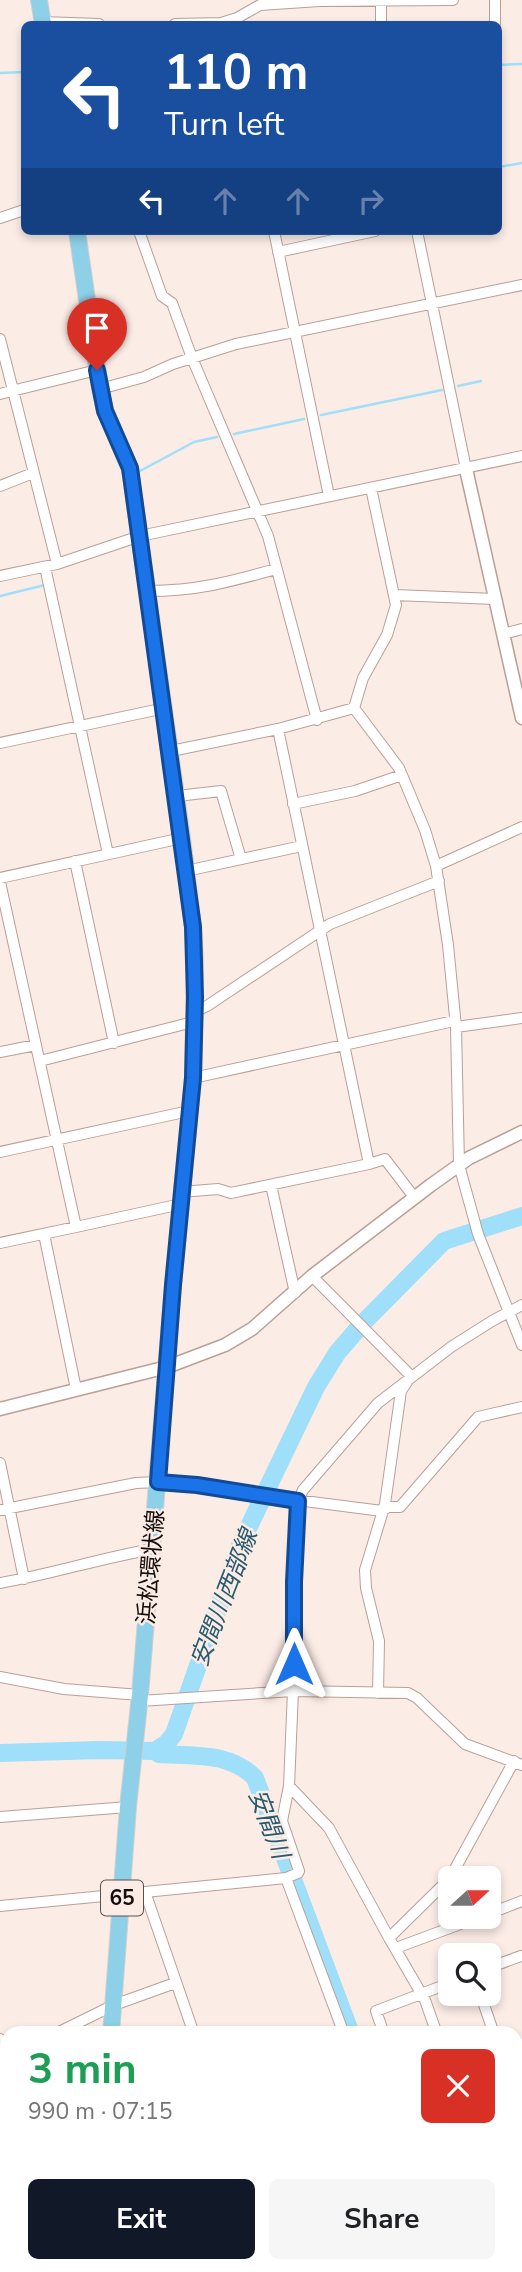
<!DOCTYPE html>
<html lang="en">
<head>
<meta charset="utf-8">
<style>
	:root { --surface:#fff; --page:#f6f6f6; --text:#202124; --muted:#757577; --accent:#111827 }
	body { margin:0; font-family:"Nunito Sans","Noto Sans JP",sans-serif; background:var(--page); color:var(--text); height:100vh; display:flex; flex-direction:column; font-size:26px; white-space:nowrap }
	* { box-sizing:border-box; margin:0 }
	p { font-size:23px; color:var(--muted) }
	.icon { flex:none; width:38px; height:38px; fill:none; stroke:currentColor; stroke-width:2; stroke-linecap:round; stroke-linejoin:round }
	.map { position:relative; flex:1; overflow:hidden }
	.details { position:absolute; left:0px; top:2026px; width:523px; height:247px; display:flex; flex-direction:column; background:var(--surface); border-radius:21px 21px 0 0; box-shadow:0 4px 10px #0003 }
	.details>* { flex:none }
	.top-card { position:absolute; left:21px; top:21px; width:481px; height:214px; border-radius:10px; box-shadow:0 4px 10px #0003; background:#1a4fa0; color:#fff; overflow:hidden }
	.needle { width:46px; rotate:69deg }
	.tools { position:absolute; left:438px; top:1866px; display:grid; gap:14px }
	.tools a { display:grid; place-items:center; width:63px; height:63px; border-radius:10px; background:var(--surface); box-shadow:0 4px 10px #0003; font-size:35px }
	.pin { position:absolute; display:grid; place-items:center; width:60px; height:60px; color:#fff; margin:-72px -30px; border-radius:50% 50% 50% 0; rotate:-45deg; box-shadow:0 0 7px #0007 }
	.pin .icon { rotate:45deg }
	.me { position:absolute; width:77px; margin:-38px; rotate:0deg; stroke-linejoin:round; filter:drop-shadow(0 0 5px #0008) }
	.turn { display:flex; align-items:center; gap:24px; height:147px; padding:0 28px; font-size:32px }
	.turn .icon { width:91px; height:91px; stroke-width:2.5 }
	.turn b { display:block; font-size:49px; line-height:60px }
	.lanes { display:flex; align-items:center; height:66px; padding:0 28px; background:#0003; justify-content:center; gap:35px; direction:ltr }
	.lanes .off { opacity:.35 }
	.round { display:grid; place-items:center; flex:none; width:74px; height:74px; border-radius:10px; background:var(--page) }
	.headline { display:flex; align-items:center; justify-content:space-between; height:119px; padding:0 28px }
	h1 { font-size:42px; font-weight:700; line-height:52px; color:#1e9e55 }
	.button { display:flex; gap:14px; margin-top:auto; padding:14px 28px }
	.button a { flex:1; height:80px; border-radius:10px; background:var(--accent); color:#fff; font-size:28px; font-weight:700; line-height:80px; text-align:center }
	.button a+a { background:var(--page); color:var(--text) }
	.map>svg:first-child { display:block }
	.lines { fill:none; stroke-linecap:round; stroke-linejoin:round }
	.stream { stroke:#9fdff9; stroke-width:2.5 }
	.river { stroke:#9fdff9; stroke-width:18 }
	.minor-casing { stroke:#b8a097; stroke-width:12 }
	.tertiary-casing { stroke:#b8a097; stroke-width:15 }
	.primary-casing { stroke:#d0cfce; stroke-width:18 }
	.minor { stroke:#fff; stroke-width:10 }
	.tertiary { stroke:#fff; stroke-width:12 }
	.primary { stroke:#8ed0e7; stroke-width:16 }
	.route-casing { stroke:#114b97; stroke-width:18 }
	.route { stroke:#1a73e8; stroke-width:12 }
	.labels { text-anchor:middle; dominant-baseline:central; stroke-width:5; stroke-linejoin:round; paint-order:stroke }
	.shield { fill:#fcece6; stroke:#5b514d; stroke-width:2 }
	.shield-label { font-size:21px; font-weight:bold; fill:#160e0b }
	.street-label { font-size:23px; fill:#160e0b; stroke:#fcece6 }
	.water-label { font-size:24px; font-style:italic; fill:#295b6e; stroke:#fcece6 }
</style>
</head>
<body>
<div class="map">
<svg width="522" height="2272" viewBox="0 0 522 2272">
	<rect width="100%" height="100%" fill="#fcece6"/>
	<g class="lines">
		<!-- stream -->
		<path class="stream" d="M499,65l23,-1
			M0,73l24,-1
			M499,167l23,-4
			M458,386l23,-5
			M321,415l121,-25
			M234,434l70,-15
			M140,471l54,-29 23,-5
			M0,596l45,-11"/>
		<!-- river -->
		<path class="river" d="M155,1751l12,-8 7,-9 67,-191 75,-156 21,-34 25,-29 82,-83 78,-25
			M0,1753l100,-3 55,1 4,3c34,2 71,-2 96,24l96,256
			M433,2266l1,6"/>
		<defs>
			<path id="minor" d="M381,1v23
				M42,22l57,2
				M175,24l46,-1 16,-5 23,-13 59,-4 134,-1
				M495,24v-24
				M0,218l24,-8
				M139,231l23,65 10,7 20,55 76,178 49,184
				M274,231l55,265
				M417,231l49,238
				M278,252l97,-21
				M0,339l57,225
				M100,389l44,-12 29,-13 63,-20 286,-59
				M0,394l97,-24
				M0,486l33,-13
				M371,488l25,117 -9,30 -24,43 -9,30 45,60 26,62 11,36 12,79 8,82 3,138 19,69 44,111
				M45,567l63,287
				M0,576l57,-12 83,-28 382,-80
				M148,591c49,0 81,-9 128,-22
				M394,595l101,4
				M503,634l19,-5
				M0,743l165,-35
				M171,751l107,-22
				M177,796l44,-5 20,68
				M293,804l62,-13 47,-16
				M75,861l39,182
				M436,866l86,-39
				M186,871l116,-25
				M0,878l182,-40
				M0,882l76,345 105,-23
				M194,1012l13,-6 123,-82 109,-43
				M456,1027l66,-9
				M0,1052l36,-7
				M40,1061l153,-39
				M193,1078l261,-57
				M0,1152l189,-41
				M369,1164l16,-5 29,38
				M271,1185l24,108
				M181,1192l37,-3 13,4 138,-29 -91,-435 76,-21
				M44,1234l32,155
				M0,1243l76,-16
				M312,1276l99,100 -10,15 -16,113 -20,66 1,18 13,53 -1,52
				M0,1463l24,116
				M0,1510l136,-27 22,-1 224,29 6,-4h12l78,-90 44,-10
				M0,1583c52,-9 101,-25 153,-34
				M0,1677l64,12 76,6
				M140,1701l153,-10 115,2 9,5 48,46 57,21
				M289,1786l40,42 60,110
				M0,1817l128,-10
				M286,1878l58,156
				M450,1878l64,-117
				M145,1892l141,-14 12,-5 1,-2 -17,-50 7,-35 4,-95 1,-109 4,-81 5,-11 75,-87 73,-56 41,-26 30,-16
				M0,1906l145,-14 49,142
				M488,1914l34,-13
				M396,1948l86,-32
				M488,1968l33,-12
				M480,1993l14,41
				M55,2034l59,-29 61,-22
				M384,2034l-8,-23 74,-28
				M437,2034l-12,-34 -36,-62 61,-60
				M0,2039l7,7
				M0,2062l7,-3
				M516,2094l6,17
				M0,2229l7,-4
				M516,2246l6,15
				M279,2266l3,6
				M427,2266l1,6
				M462,2266v6"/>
			<path id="tertiary" d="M466,469l56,249
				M0,1409l167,-42 58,-22 27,-16 60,-53 119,-91 38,-27 53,-26"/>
			<path id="primary" d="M39,0l4,24
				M77,231l23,158 5,21 25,59 52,369 11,89 2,33 -2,118 -20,207 -33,410 -12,112 -17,227
				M88,2272l1,-6"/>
		</defs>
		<!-- minor casing -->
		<use href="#minor" class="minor-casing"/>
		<!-- tertiary casing -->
		<use href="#tertiary" class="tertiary-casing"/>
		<!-- primary casing -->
		<use href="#primary" class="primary-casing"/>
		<!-- minor -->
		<use href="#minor" class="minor"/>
		<!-- tertiary -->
		<use href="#tertiary" class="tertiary"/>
		<!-- primary -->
		<use href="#primary" class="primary"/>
	</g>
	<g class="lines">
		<defs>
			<path id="route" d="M97,370l8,41 25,57 63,459 2,70 -2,81 -20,207 -15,197 39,3 101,16 -4,81v82"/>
		</defs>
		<!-- route casing -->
		<use href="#route" class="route-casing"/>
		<!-- route -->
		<use href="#route" class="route"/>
	</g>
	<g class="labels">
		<!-- shield labels -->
		<rect class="shield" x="101" y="1880.5" width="42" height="35" rx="5"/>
		<g class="shield-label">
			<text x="122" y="1898">65</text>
		</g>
		<!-- street labels -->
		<g class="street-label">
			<text transform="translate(151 1567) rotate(-85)">浜松環状線</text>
		</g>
		<!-- water labels -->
		<g class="water-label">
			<text transform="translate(224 1598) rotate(-69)">安間川西部線</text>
			<text transform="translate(269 1824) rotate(69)">安間川</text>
		</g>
	</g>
</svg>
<div class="tools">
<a><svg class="needle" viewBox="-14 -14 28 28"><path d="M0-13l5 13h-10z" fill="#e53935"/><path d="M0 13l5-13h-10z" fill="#757577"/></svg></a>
<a><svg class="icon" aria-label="search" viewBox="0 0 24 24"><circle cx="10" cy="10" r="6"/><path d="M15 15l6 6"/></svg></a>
</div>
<div class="pin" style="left:97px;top:370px;background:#d93025"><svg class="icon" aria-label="arrive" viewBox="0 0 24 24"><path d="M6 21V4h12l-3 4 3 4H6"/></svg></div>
<svg class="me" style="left:294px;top:1664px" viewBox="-20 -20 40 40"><path d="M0-17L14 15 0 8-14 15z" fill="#1a73e8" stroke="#fff" stroke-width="4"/></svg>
<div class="top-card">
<div class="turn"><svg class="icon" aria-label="left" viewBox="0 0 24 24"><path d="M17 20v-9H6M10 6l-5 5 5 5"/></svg><div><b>110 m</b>Turn left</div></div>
<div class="lanes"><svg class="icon" aria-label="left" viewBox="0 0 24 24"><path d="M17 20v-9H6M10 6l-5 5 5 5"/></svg><svg class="icon off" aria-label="ahead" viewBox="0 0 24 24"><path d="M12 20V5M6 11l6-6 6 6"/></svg><svg class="icon off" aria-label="ahead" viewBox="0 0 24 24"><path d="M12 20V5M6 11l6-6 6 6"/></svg><svg class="icon off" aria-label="right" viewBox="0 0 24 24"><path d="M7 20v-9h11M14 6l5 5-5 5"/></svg></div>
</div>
<section class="details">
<div class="headline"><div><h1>3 min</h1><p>990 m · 07:15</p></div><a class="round" style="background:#d93025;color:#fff"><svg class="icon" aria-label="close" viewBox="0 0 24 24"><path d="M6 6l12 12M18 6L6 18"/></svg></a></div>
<div class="button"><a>Exit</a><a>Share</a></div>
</section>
</div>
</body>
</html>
